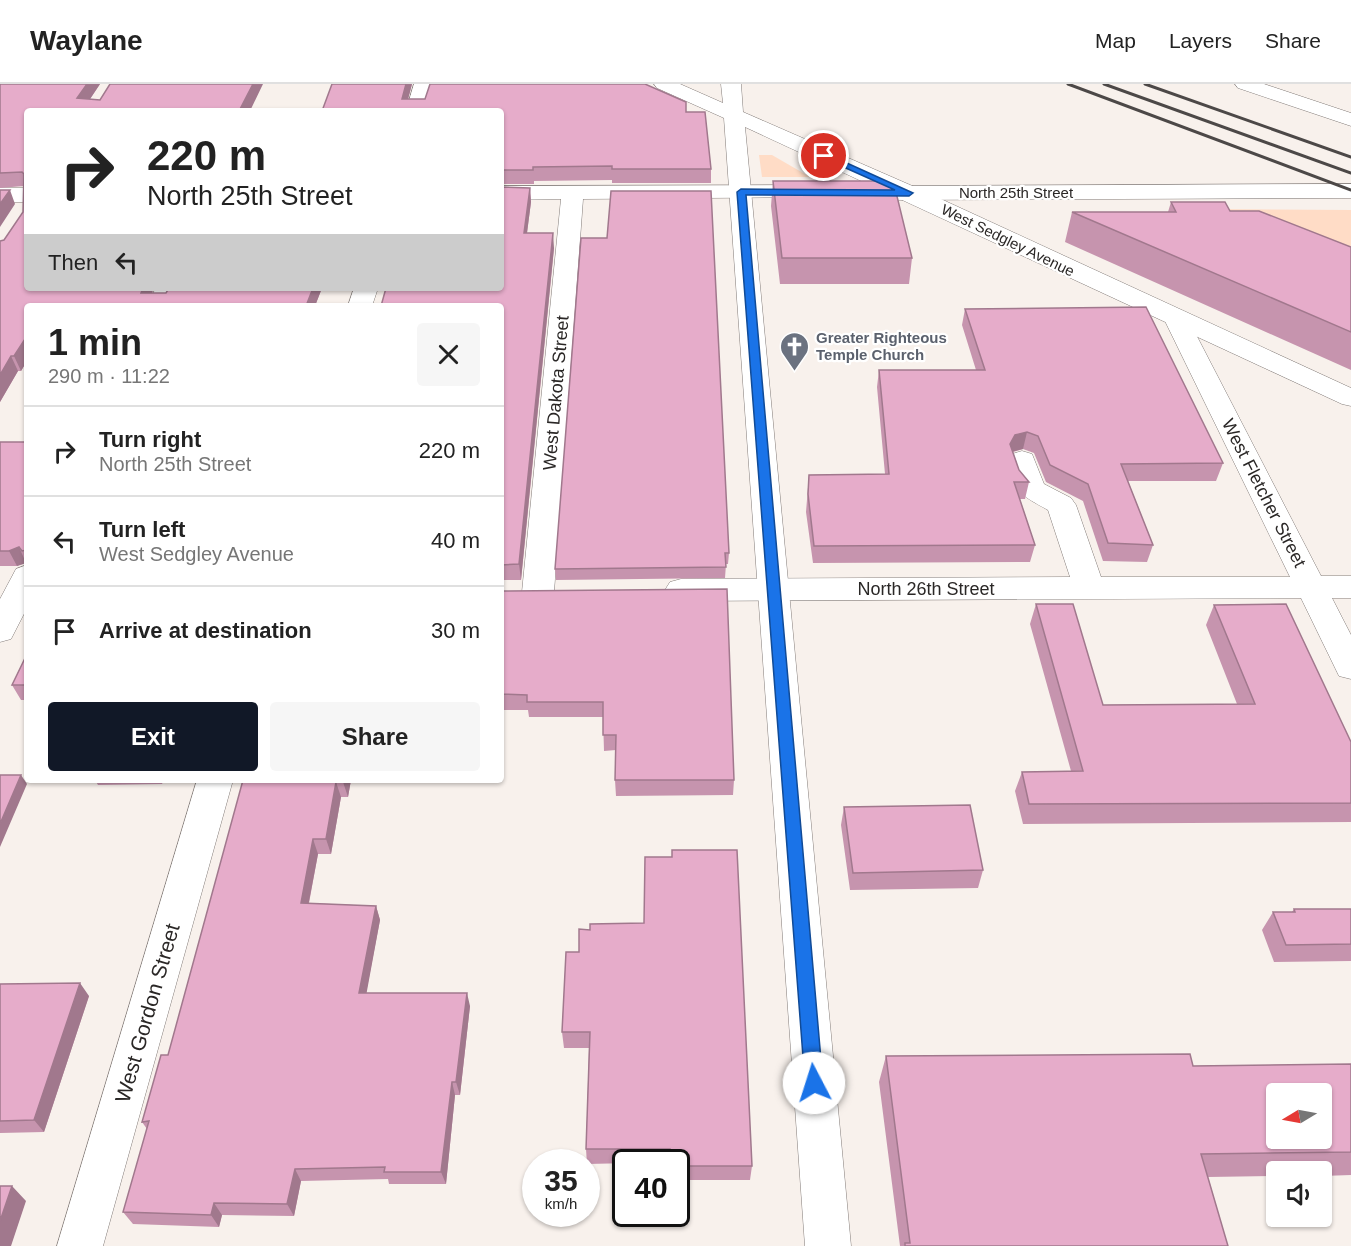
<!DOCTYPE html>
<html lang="en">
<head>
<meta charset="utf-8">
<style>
	:root { --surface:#fff; --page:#f6f6f6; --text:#222; --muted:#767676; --line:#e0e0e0; --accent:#111827 }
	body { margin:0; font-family:Arial,sans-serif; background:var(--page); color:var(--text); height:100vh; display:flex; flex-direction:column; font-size:22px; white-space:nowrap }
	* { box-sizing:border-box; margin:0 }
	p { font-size:20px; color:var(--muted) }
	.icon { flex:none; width:33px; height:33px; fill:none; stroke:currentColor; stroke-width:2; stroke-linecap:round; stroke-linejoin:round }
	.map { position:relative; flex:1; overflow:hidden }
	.drawer { position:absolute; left:24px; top:219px; width:480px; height:480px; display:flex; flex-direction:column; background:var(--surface); border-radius:6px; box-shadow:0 2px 4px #0004 }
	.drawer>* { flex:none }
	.top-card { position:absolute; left:24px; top:24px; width:480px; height:183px; border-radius:6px; box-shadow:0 2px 4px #0004; background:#fff; color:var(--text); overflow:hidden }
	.needle { width:39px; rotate:260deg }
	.controls { position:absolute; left:1266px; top:999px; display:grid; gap:12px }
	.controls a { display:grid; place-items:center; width:66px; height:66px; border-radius:6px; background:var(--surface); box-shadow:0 2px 4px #0004; font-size:30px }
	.speed { position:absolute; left:522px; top:1065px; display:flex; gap:12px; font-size:30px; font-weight:700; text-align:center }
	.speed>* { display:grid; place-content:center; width:78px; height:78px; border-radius:50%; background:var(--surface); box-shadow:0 2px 4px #0004; line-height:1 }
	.speed small { font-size:15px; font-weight:400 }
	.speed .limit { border:3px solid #111; border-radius:9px; background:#fff; color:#111 }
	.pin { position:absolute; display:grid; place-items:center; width:51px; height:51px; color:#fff; margin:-26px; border:3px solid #fff; border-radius:50%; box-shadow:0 2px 6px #0007 }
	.me { position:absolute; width:66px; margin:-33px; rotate:355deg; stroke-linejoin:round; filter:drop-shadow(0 0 4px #0008) }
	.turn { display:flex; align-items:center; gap:21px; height:126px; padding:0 24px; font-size:27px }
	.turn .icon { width:78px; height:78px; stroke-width:2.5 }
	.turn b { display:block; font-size:42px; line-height:51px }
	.then { display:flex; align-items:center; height:57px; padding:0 24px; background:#0003; gap:12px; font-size:22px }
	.round { display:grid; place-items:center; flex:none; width:63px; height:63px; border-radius:6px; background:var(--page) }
	.headline { display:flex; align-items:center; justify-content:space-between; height:102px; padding:0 24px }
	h1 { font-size:36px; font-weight:800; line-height:45px }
	.button { display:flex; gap:12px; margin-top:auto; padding:12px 24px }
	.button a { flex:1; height:69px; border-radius:6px; background:var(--accent); color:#fff; font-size:24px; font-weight:800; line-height:69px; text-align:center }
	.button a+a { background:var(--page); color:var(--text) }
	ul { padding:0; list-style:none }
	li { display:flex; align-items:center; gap:18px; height:90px; padding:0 24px; border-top:2px solid var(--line) }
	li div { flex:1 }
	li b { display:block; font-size:22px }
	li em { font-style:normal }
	header { display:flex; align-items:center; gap:36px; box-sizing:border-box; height:84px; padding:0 30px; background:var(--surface); border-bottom:2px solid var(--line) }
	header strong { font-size:28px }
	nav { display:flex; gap:33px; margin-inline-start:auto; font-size:21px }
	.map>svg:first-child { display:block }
	.green { fill:#ffdcc6 }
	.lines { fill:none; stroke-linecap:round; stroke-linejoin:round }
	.street-casing { stroke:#837c79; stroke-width:1 }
	.secondary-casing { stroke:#837c79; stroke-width:1 }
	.street { fill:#fff; fill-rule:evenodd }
	.secondary { fill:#fff; fill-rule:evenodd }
	.rail { stroke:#4c4847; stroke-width:3 }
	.wall { fill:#c694ae }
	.shaded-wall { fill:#a1788d }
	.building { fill:#e6acca; stroke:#a1788d; stroke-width:1.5; fill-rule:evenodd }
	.route { fill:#1a73e8; stroke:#114b97; stroke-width:1.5 }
	.labels { text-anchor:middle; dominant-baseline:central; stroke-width:4.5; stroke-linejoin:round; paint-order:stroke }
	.far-street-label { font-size:15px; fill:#2a2726; stroke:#fff }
	.far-worship-label { font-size:15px; font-weight:bold; fill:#5b616d; stroke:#fff; text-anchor:start }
	.street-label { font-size:18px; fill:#2a2726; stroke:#fff }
	.near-street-label { font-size:21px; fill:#2a2726; stroke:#fff }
</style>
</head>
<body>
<header>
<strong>Waylane</strong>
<nav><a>Map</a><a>Layers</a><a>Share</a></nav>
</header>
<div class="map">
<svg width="1351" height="1162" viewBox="0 0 1351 1162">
	<rect width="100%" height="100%" fill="#f8f1ec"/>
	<!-- green -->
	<path class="green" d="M759,71h13l38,22h-48z
		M1212,125l139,1v52z"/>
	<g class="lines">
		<defs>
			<path id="street" d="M414,0h20l-8,27h-20z
				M1235,0h29l87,29v13l-113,-38z
				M1351,100v14l-467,2 -8,-2 -3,-5 3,-5 8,-2z
				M817,101l8,2 3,5 -3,5 -242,2 -29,393 -5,8 -11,3 -11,-3 -5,-8 39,-393 -60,1v-14z
				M0,104h27v14h-27z
				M156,204h24l-9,18h-24z
				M354,204h24l-6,18h-24z
				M1176,228l9,2 3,5 133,257h30v22h-19l19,37v44l-12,-3 -38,-78 -620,3 -11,-3 -5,-8 5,-8 11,-3 389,-2 -22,-67c-31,-17 -30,-16 -40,-50l4,-6 10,-3 10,3 12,30 27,14 5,7 25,72h189l-126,-258 3,-5z
				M27,481v43l-16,31 -11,3v-43l16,-30z
				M197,696h36l-130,466h-46z"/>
			<path id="secondary" d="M654,0h26l43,19 -2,-19h20l2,28 174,76 434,200v18l-9,-2 -597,-277 106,1119h-46l-81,-1128 -67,-30z"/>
		</defs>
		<!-- street casing -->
		<use href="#street" class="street-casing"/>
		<!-- secondary casing -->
		<use href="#secondary" class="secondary-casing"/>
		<!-- street -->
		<use href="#street" class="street"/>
		<!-- secondary -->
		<use href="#secondary" class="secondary"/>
		<!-- rail -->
		<path class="rail" d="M1068,0l283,106
			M1104,0l247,89
			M1145,0l206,73"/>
	</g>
	<!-- wall -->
	<path class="wall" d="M0,0h100l-10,15 -63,189h127l-2,5h14l156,-5 -7,18h-288v55l-6,10h-3l-18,31 4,-162 19,-28 1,-26 -24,2z
		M412,0l-4,15 278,13 25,57v14h-99v-3l-78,1v3h-33v-73h-179z
		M773,97l139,77 -3,26h-129l-9,-78z
		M530,104l1,14 -4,31 27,15 -33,332h-20v-274z
		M1171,118l180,45v123l-286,-128 7,-30h96z
		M965,225l258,154 -7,18h-88l25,64 -6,17 -44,-1 -20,-60 -37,-19 -12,-29 -11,-4 -10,3 6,18 10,12 -4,17h-5l15,46 -5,17 -217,1 -7,-51 3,-37 76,-1 -8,-87 2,-17h97l-14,-45z
		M0,358h27v122l-1,-1 -9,3h-17z
		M729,469l-1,11h-2l-1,14 -169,2 -1,-11z
		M501,507l233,189 -1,15 -117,1 -1,-16 1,-30 -12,1 -1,-34h-74l-1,-7h-27z
		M1036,520l67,101 134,-1 -31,-79 8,-20 137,137v80l-328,2 -8,-33 7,-19 49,-1 -41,-147z
		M27,570v46h-6l-9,-15z
		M95,696h69l-2,4 -64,1z
		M243,696h108l-3,17h-7l-10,57h-13l-9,49 67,3 4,14 -14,73 104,13 -10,89h-5l-9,89h-57l-1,-5 -87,2 -7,35 -72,-1 -3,12 -86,-3 -10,-12 24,-83 -5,-7 26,-67z
		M844,723l139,63 -5,18 -128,2 -9,-65z
		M1294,825h57v52l-77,1 -12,-32 11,-18h19z
		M566,868l186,214 -2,14h-74v-18l-89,2 -1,-15 3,-101h-25l-2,-16z
		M0,900l89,12 -45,136 -44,1z
		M886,972l307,10 158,-2v111l-29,1v-4h-46v4l-68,1 20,69h-328l-21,-164z"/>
	<!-- shaded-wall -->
	<path class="shaded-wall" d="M87,0h13l-18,27 -5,-13z
		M253,0h10l-13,27h-11z
		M406,0h6l-7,27 -3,-12z
		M530,104l1,14 -6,46 -1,-15z
		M10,106l5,14 -15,23v-23z
		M553,149l1,15 -33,332 -2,-16z
		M143,204h11l-8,18 -5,-13z
		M313,204h9l-7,18h-9z
		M27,252v25l-6,10 -7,-15z
		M11,272l7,15 -18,31v-27z
		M1027,348l-4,17 -12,3 -1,-8 5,-9z
		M19,463l7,16 -9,3 -8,-15z
		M21,691l6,9 -27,63v-23z
		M343,696h8l-3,17 -5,-15z
		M336,698l5,15 -10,57 -5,-15z
		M313,755l5,15 -12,63 -5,-14z
		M376,822l4,14 -16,87 -5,-14z
		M80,899l9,13 -45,136 -10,-12z
		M467,909l3,13 -10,89 -4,-13z
		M452,998l3,13 -9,89 -5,-12z
		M295,1085l6,12 -7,35 -7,-12z
		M12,1102l14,15 -15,45h-11v-25z
		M214,1119l8,12 -3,12 -8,-12z"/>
	<!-- building -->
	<path class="building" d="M0,0h87l-10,14 23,2 10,-16h143l-14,27h-212v177h116l-2,5h25l3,-5h144l-7,18h-279v30l-13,20h-3l-11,19v-134l4,-1 19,-28 1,-38 -2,-2 -22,1z
		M332,0h74l-4,15h23l5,-15h215l41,18v10h19l6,57h-99v-3l-79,1v3h-32v-59h-179z
		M773,97h108l14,7 17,70h-130z
		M501,103l29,1 -6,45h29l-34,331 -18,1v-259h-120l5,-18h115z
		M0,106h10l-10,14z
		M611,107h100l18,362h-4l1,14 -171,2 26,-331h26z
		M1171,118h54l5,9h29l92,36v85l-279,-120h104z
		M1146,223l77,156 -102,1 32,81 -45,-2 -20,-59 -38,-19 -12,-29 -11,-4 -12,3 -5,9 9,26 10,12h-15l21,63 -221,1 -6,-52 1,-19 80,-1 -10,-104h106l-20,-61z
		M0,358h27v108l-5,1 -3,-4 -10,4h-9z
		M727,505l7,191h-119l1,-45h-13v-33h-76v-7l-26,-1v-103z
		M1036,520h37l30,101 152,-1 -41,-99 72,-1 65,138v61l-322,1 -7,-32 61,-1z
		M27,570v31h-15z
		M0,691h21l-21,49z
		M243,696h100v2h-7l-10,57h-13l-12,64 75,3 -17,87h108l-11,89h-4l-11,90h-57l1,-5 -90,2 -8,35 -73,-1 -3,12 -88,-3 26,-91 -7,1 19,-67h7z
		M970,721l13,65 -130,3 -9,-66z
		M672,766h65l15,316h-76v-4h-6v-13h-84l4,-117h-28l4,-80h13v-23l11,1v-6l54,-1 1,-66h27z
		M1294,825h57v35l-65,1 -13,-33h22z
		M80,899l-46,137 -34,1v-137z
		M1190,970l3,12 158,-2v88l-150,2 27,92h-323v-3h5l-24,-187zM1276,1010h46v44h-46z
		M0,1102h12l-12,35z"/>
	<!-- route -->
	<path class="route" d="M821,70h6l86,39 -4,3 -163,-1 77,888 -3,6 -6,3 -6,-3 -3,-6 -68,-891 4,-3 154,1 -74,-33z"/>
	<!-- icons -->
	<defs>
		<symbol id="church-pin" viewBox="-11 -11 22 30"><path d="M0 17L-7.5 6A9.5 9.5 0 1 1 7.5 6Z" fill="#6b7280" stroke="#fff"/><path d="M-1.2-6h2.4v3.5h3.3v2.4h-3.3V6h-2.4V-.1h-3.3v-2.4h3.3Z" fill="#fff"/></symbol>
	</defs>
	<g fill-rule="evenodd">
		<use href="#church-pin" x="778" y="246" width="33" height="45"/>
	</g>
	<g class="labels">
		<!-- far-street labels -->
		<g class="far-street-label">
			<text x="1016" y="108">North 25th Street</text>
			<text transform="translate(1008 156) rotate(26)">West Sedgley Avenue</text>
		</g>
		<!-- far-worship labels -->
		<g class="far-worship-label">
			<text x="816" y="253">Greater Righteous<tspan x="816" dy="17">Temple Church</tspan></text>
		</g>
		<!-- street labels -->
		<g class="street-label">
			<text transform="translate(556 309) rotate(-85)">West Dakota Street</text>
			<text transform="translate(1264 409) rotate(63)">West Fletcher Street</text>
			<text x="926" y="505">North 26th Street</text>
		</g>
		<!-- near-street labels -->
		<g class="near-street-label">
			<text transform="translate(147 929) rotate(-74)">West Gordon Street</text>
		</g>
	</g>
</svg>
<div class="controls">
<a><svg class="needle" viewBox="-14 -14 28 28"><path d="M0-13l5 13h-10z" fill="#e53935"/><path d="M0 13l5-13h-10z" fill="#767676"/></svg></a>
<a><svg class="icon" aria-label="sound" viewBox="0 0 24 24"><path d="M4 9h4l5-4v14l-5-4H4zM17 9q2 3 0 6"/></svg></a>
</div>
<div class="speed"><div>35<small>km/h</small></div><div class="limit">40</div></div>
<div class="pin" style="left:824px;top:72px;background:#d93025"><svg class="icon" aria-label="arrive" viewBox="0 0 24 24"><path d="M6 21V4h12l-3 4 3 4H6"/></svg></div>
<svg class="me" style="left:814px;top:999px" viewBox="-20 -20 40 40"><circle r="19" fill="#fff"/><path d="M0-13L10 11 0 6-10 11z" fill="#1a73e8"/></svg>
<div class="top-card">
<div class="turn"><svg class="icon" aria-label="right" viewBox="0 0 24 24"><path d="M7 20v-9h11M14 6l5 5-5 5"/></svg><div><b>220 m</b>North 25th Street</div></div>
<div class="then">Then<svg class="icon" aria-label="left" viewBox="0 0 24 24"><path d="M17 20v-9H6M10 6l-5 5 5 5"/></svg></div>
</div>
<section class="drawer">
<div class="headline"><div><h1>1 min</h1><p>290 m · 11:22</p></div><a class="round"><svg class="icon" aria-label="close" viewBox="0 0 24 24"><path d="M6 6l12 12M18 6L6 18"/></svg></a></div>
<ul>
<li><svg class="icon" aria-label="right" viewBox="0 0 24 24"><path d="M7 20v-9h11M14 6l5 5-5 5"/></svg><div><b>Turn right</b><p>North 25th Street</p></div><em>220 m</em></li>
<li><svg class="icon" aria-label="left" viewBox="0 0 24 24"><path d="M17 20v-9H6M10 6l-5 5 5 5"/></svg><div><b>Turn left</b><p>West Sedgley Avenue</p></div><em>40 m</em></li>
<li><svg class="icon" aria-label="arrive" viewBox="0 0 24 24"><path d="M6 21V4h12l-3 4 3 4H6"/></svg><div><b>Arrive at destination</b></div><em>30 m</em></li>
</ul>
<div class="button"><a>Exit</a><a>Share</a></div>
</section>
</div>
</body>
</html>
